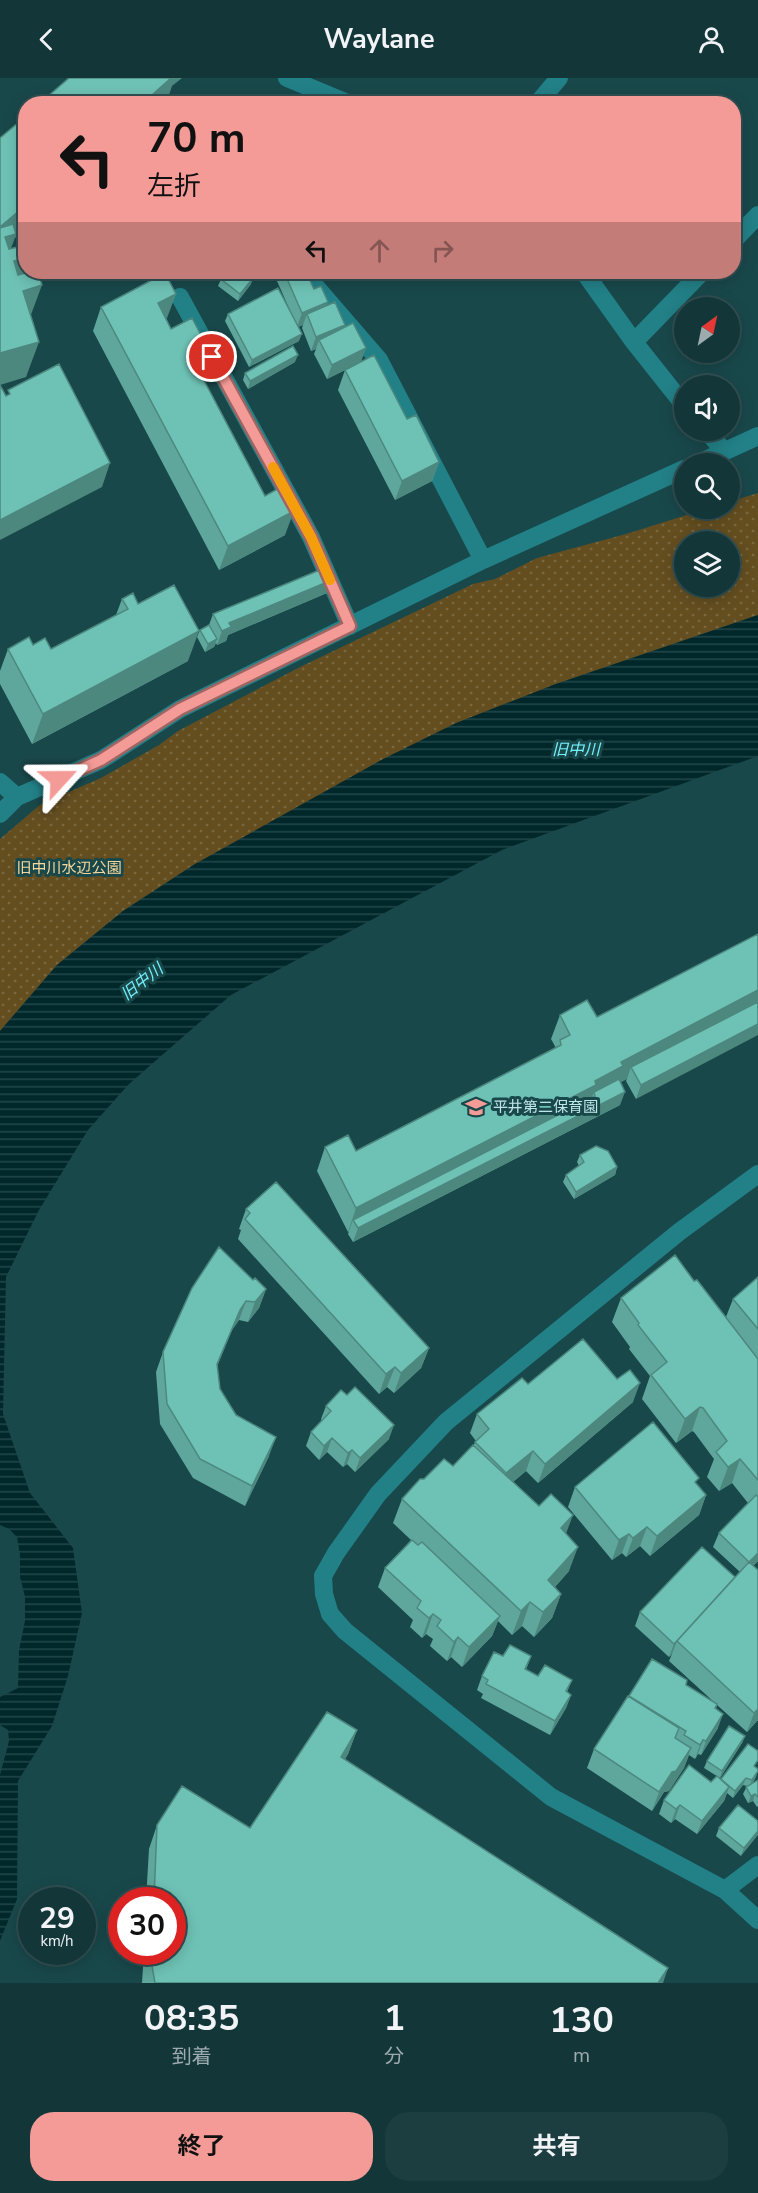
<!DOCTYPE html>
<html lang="ja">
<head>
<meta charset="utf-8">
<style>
	:root { --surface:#133638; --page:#1c3e40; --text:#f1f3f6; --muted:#9dabae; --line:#325053; --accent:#f59b97 }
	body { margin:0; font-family:"Nunito Sans","Noto Sans JP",sans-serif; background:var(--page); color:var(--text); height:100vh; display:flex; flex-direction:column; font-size:22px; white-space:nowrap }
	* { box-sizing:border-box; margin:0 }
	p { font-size:20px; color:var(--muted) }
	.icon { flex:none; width:33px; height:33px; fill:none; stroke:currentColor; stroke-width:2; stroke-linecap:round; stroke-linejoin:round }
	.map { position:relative; height:1905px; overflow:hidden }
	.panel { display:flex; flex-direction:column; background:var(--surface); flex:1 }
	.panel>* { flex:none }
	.hud { position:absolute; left:18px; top:18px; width:723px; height:183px; border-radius:24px; box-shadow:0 3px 15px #0003,0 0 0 2px var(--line); background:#f59b97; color:#111; overflow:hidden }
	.needle { width:39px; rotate:33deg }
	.controls { position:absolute; left:674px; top:219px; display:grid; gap:12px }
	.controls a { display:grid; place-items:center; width:66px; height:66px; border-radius:50%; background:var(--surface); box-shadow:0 3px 15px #0003,0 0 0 2px var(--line); font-size:30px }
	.speed { position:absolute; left:18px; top:1809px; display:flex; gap:12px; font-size:30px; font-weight:700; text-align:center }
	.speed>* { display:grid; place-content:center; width:78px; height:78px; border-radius:50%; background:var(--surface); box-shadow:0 3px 15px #0003,0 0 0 2px var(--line); line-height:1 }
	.speed small { font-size:15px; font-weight:400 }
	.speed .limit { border:9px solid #d22; background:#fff; color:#111 }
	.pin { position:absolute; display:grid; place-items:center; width:51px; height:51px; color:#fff; margin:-26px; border:3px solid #fff; border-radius:50%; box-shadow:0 2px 6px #0007 }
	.me { position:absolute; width:66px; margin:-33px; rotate:66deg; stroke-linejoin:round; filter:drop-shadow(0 0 4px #0008) }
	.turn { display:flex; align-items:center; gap:21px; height:126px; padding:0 30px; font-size:27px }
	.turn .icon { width:78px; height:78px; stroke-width:2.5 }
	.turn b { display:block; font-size:42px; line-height:51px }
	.lanes { display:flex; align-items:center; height:57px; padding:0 30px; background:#0003; justify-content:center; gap:30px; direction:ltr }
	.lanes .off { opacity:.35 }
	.eta { display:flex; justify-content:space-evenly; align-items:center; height:102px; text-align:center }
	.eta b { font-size:36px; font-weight:700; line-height:42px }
	.button { display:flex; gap:12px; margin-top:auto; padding:12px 30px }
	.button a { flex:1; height:69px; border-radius:24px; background:var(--accent); color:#111; font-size:24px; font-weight:700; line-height:69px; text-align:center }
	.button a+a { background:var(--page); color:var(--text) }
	header { display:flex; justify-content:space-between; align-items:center; height:78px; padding:0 30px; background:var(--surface); font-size:27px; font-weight:700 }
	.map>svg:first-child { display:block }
	.grass { fill:url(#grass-dots); fill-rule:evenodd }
	.water { fill:url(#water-rules) }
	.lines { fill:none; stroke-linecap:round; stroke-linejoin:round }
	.minor { stroke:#228087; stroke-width:18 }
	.wall { fill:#5fa79c }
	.shaded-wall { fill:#4d887f }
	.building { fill:#6ec2b5; stroke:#4d887f; stroke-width:1.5 }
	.route-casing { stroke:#9f6562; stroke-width:15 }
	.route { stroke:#f59b97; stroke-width:10 }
	.slow { stroke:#f59e0b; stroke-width:10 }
	.labels { text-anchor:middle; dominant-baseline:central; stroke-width:6; stroke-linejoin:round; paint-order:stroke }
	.park-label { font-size:15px; fill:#f7d79c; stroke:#19484b }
	.poi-label { font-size:15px; fill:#bee6e9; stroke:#19484b; text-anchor:start }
	.water-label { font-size:16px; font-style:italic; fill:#73f0fa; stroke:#19484b }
</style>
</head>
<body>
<header><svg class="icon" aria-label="back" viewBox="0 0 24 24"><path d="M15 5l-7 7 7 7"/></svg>Waylane<svg class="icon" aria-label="person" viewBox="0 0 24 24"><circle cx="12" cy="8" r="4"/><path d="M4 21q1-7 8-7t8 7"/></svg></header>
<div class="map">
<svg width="758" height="1905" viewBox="0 0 758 1905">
	<defs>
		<pattern id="grass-dots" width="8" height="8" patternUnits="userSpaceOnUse" patternTransform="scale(1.5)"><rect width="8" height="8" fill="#644e20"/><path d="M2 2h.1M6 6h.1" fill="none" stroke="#786840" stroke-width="1.8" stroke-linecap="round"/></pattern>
		<pattern id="water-rules" width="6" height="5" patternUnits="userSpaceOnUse" patternTransform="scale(1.5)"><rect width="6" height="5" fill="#00282b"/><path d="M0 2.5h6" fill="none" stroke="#23474a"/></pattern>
	</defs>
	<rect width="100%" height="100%" fill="#19484b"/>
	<!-- grass -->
	<path class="grass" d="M758,415v122l-205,70 -358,179 -72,47 -66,54 -57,66v-192l41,-35 60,-26 58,-33 19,-14 120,-63 175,-84 22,-5 42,-21 89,-24 80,-25 23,-1v-6zM684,464h45v44h-45z"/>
	<!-- water -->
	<path class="water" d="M758,537v141l-256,94 -271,145 -102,89 -41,46 -49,80 -33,67 -3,137 27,79 43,55 9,65 -14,63 -16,50 -34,55 -1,118 -17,42v-166l9,-34 -1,-11 -8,-5v-28l18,-9 1,-38 6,-29v-24l-5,-20v-22l-3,-18 -8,-8 -9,-4v-494l57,-66 66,-54 72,-47 188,-105 73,-36 97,-38z"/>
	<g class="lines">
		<!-- minor -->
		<path class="minor" d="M287,0l63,26
			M537,26l22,-26
			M734,162l24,-25
			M303,194l76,88 104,200
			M584,194l50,70 50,63
			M180,219l131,240 39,89
			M634,264l68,-70
			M706,352l18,21
			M697,386l61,-28
			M0,704l17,15
			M0,736l17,-17 84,-37 79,-51 303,-149 201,-91
			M758,1096l-79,58 -233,190 -68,72 -42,59 -13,23 1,18 6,20 15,17 206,166 174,93 33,30
			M725,1812l33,-25"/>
	</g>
	<!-- wall -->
	<path class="wall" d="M280,194h17l3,6 14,11 14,13 -2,4 19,19 -1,3 17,34 -34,17 -13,-25 2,-5 -5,2 -9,-23 1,-3 -5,2 1,14 -50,26 -24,-46 3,-7 63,-1 -14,-32z
		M221,201l30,5 -13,17 -20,-15z
		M176,216l-10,24 5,11 25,36 89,170 -66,35 -126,-239 8,-24z
		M295,284l-47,27 -5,-9 2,-7z
		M345,292l62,49 32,43 -7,19 -37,19 -57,-110z
		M332,502l-5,13 -99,42 -2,6 -9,4 -1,-2 -2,4 -9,5 -8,-15 3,-7 9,-5 4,-11z
		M122,521l16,5 50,57 -156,83 -32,-60v-13l8,-22 25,-4 18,4 65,-34z
		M758,856l-122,165 -10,-18 1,-2 -7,3v23l-267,137 -5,-8 1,-3 -1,1 -31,-61 8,-24 31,4 200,-103 -5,-9 9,-24 37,2z
		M580,1077l37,12 -2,8 -41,24 -11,-17 3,-7 13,-9 -2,-4z
		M246,1131l183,139 -8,20 -27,25 -7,-6 -8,7 -141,-155 3,-9 -2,-1z
		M758,1199v284l-5,5 5,154 -11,12 -30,-27 -1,4 2,19 -17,27 -3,-1 -3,5 -6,-4 -5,13 -15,23 -5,1 -12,19 -65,-43 7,-19 35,-52 23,-38 34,26 29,18 -46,-42 3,-7 -3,3 -34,-31 5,-14 94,-33 6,-7 -27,-25 6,-14 29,-30 -16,-20 -13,8 -12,-14 7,-18 -20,-27 -2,-1 -16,12 -34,-44 8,-23 -21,-27 1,-2 -18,-25 9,-24 73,-17 32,36 7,-18z
		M253,1202l13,9 -7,19 -11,14 -9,-2 -7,10 -15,36 3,23 16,26 33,41 -24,50 -52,-28 -33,-54 -4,-52 7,-20z
		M528,1306l105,18 -95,81 -12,-12 -13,11 53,52 3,37 -14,16 6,7 -9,24 -18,19 -12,-11 -10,9 -14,-14 -6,15 -30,31 -11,-10 -4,4 -17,-15 3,-7 -7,-5 -4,4 -12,-11 3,-7 -35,-33 7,-19 26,-28 -18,-17 9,-24 22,-20 29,-13 20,-20 3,-5 -6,-8 7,-19z
		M326,1328l63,33 -34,33 -8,-8 -4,3 -16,-15 -8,8 -13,-14 5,-14 11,-11 -1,-2z
		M697,1406l9,11 -7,20 -49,41 -10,-10 -14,11 -4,-4 -10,7 -44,-53 7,-20z
		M503,1578h28l-5,14 12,6 34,4 -5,12 4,3 -5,13 -16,27 -69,-37 2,-4 -6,-4 5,-14z
		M357,1652l-9,24 -3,5 318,224h-521l2,-31h28v-52h-26l3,-51 8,-24 93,3z
		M745,1658l-3,7 -22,35 -16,-10 3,-7z
		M755,1689l1,10 -4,7 6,-4v26l-1,1 -4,-6 -5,2 -5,-9 4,-8 -4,-1 -10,13 -6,-5 -3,8 -27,33 -22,-15 -4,4 -12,-9 5,-14 47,-18 10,-2z
		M758,1743l-17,35 -25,-20 3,-8z"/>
	<!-- shaded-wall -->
	<path class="shaded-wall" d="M166,0h16l-10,8 -6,18h-24z
		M26,127v24l-11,9 -12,31 -3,1v-43z
		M26,180v9l-9,25 -3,-31z
		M254,199l-3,7 -13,17 2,-7z
		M42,207l-13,35 -6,-29z
		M176,216l-9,24 -18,9 9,-24z
		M328,224l-5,14 -16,-2 -4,11 -6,2 5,-14z
		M345,247l-5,14 -21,1 -3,9 -5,2 5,-14z
		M302,256l-3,7 -50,26 3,-7z
		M204,263l-9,25 -7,-16z
		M39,264l-13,35 -26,8v-32z
		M366,270l-5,14 -34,17 5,-14z
		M298,277l-3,7 -47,27 2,-8z
		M439,384l-7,19 -37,19 7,-19z
		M110,385l-8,24 -102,53v-20z
		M294,433l-9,24 -66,35 9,-24z
		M332,502l-5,13 -99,42 -2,6 -9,4 5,-14 7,-8z
		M199,553l-11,30 -156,83 11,-30z
		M217,561l-3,8 -9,5 3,-8z
		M758,912v20l-127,57 -4,12 -32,17 -1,-4 -7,17 -234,111 -4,11 -1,1 8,-24 239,-127 26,-19z
		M758,946v11l-122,64 5,-14z
		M625,1014l-5,13 -267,137 5,-14z
		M617,1089l-2,8 -41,24 2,-7z
		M266,1211l-7,19 -11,14 7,-20z
		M246,1223l-7,19 -7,10 -22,54 7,-20 23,-54z
		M429,1270l-8,20 -27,25 7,-20z
		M395,1289l-8,20 -8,7 7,-20z
		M640,1305l-7,19 -95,81 7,-19z
		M700,1329l-8,24 -16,12 9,-24z
		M394,1347l-5,14 -34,33 5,-14z
		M276,1359l-7,19 -24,50 7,-20z
		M332,1360l-5,14 -8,8 5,-14z
		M352,1372l-5,14 -4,3 5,-14z
		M533,1373l-7,20 -27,22 7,-20z
		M740,1381l-8,24 -13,8 9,-24z
		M706,1417l-7,20 -49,41 7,-20z
		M573,1437l-9,24 -3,-11z
		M647,1449l-7,19 -14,11 7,-19z
		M629,1456l-7,19 -10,7 7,-20z
		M578,1469l-9,24 -30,33 9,-24z
		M758,1475v8l-14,15 5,-14z
		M561,1516l-9,24 -18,19 9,-25z
		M530,1524l-8,24 -10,9 9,-24z
		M433,1536l-7,20 -4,4 7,-20z
		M500,1538l-8,20 -30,31 7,-20z
		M458,1559l-7,20 -4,4 7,-19z
		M677,1563l-5,13 -3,3 5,-13z
		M571,1617l-5,13 -16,27 5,-14z
		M758,1631v11l-11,12 7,-19z
		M723,1636l-5,14 -17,27 5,-14z
		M357,1652l-9,24 -16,27 9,-24z
		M745,1658l-3,7 -22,35 2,-7z
		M703,1662l-5,14 -3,5 5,-14z
		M691,1670l-7,20 -15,23 -5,1 -12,19 7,-19 13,-20z
		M758,1693l-2,6 -7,10 3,-7z
		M746,1700l-3,7 -10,13 2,-7z
		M729,1709l-5,14 -27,33 5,-13z
		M755,1716l-2,7 -5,2 3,-7z
		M680,1727l-5,14 -4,4 5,-14z
		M758,1753v4l-17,21 3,-8z
		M668,1890l-5,15h-5z"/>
	<!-- building -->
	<path class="building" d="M69,0h102l-29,26h-103z
		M26,38v89l-26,22v-89z
		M13,146l3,10 -11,3 4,12 17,-4v13l-12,3 4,14 11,-3h9l4,13 -19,6 16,51 -39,11v-125z
		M226,194h22l6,5 -14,17 -19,-15z
		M284,194h13l3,6 7,-4 7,15 7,-3 7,16 -26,11z
		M165,195l11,21 -18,9 13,26 21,-11 12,23 -16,9 77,146 16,-9 13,24 -66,35 -127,-239z
		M278,210l24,46 -50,26 -24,-46z
		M335,224l10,23 -29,12 -9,-23z
		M353,245l13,25 -34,17 -13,-25z
		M293,268l5,9 -48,26 -5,-8z
		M374,277l33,64 9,-4 23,47 -37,19 -57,-111z
		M59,286l51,99 -110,57v-135l6,11 4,-2 -2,-4z
		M327,489l5,13 -103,43 2,4 -9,4 -9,-17z
		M174,507l25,46 -156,83 -35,-65 21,-12 4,8 12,-7 6,11 77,-40 -6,-10 11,-6 5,11z
		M209,547l8,14 -9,5 -8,-14z
		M758,856v56l-137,72 2,4 -28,15 1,4 -240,123 -31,-61 23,-12 8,16 205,-106 -1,-5 10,-5 -10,-20 27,-15 10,17z
		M758,924v22l-117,61 -10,-18z
		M619,1001l6,13 -267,136 -5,-8 242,-124 -1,-4z
		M596,1068l12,5 9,16 -41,25 -10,-17 18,-13 -4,-7z
		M276,1104l153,166 -28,25 -6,-6 -9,7 -141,-155 5,-6 -4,-4z
		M219,1169l34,33 2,-2 11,11 -11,13 -9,-1 -6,9 -23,54 3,25 16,26 40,22 -24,49 -52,-27 -33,-55 -4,-52 29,-64z
		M675,1177l19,26 3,-1 61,79v121l-18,-21 -12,8 -12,-15 11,-11 -24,-33 -3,-1 -15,12 -34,-44 16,-13 -29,-37 1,-2 -18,-25z
		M758,1199v52l-25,-30z
		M583,1261l34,40 13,-9 10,13 -95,81 -12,-13 -27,22 -31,-31 14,-13 -12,-15 45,-36 6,6z
		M355,1309l39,38 -34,33 -8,-8 -4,3 -16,-15 -8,8 -13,-14 20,-21 -5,-5 15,-16 6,5z
		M653,1344l46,56 -4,4 11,13 -49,41 -10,-9 -14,11 -4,-4 -10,6 -44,-53z
		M473,1367l66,61 12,-12 22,21 -12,13 17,19 -30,33 13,14 -18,18 -13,-10 -9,9 -119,-112 18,-20h4l20,-20 9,7z
		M756,1417l2,2v56l-9,9 -30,-29z
		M412,1462l6,5 4,-3 78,74 -31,31 -11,-10 -4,5 -17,-16 4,-6 -8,-6 -4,4 -12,-10 4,-7 -36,-33z
		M702,1469l33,30 -61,67 -34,-32z
		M749,1484l9,8v139l-4,4 -77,-72z
		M510,1567l21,11 -6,13 13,7 7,-11 27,15 -6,11 5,4 -16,26 -69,-37 2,-4 -6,-4 12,-24 9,4z
		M652,1581l35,21 -1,5 31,19 -2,4 8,6 -17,27 -3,-1 -3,5 -16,-10 2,-4 -57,-35z
		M628,1618l51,32 -4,10 16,10 -15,23 -4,1 -13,20 -65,-43z
		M327,1634l30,18 -16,27 327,211 -10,15h-503l-4,-23v-8h21v-52h-18l3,-75 25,-39 68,42z
		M729,1648l16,10 -23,35 -15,-10z
		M748,1666l10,7v9l-4,6 4,3v2l-6,9 -6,-2 -11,13 -14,-12z
		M689,1687l22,17 6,-6 12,11 -27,34 -22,-16 -4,4 -12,-9z
		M758,1702v17l-3,-3 -4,2 -5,-9z
		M738,1727l20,16v10l-14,17 -25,-20z"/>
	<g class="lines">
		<defs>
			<path id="route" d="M59,701l42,-19 79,-51 170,-83 -39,-89 -99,-180"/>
		</defs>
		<!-- route casing -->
		<use href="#route" class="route-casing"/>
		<!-- route -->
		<use href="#route" class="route"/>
		<!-- slow -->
		<path class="slow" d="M273,389l38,70 19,43"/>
	</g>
	<!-- icons -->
	<defs>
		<symbol id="school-bare" viewBox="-9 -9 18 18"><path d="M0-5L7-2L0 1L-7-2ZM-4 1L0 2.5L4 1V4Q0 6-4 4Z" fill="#f59b97" stroke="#19484b" stroke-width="2.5" paint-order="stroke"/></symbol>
	</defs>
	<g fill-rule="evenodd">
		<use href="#school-bare" x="461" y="1014" width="30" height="30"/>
	</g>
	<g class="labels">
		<!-- park labels -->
		<g class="park-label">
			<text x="69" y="790">旧中川水辺公園</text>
		</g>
		<!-- poi labels -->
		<g class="poi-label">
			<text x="493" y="1029">平井第二保育園</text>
		</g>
		<!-- water labels -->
		<g class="water-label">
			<text x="576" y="672">旧中川</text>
			<text transform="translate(142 904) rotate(-38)">旧中川</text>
		</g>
	</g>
</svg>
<div class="controls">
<a><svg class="needle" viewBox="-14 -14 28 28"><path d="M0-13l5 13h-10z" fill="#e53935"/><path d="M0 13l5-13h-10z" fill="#9dabae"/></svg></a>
<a><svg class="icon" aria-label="sound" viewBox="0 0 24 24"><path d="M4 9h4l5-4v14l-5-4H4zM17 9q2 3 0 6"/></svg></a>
<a><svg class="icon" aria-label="search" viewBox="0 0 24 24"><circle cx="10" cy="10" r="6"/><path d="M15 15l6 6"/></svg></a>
<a><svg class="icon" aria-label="layers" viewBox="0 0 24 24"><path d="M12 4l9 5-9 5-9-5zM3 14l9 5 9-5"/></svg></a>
</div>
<div class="speed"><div>29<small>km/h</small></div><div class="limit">30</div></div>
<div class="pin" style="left:212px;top:279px;background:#d93025"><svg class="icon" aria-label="arrive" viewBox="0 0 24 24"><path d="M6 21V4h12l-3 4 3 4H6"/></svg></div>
<svg class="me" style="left:59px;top:701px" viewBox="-20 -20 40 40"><path d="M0-17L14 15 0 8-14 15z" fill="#f59b97" stroke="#fff" stroke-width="4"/></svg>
<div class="hud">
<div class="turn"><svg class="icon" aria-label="left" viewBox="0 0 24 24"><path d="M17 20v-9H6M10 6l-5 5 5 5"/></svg><div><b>70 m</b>左折</div></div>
<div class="lanes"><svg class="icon" aria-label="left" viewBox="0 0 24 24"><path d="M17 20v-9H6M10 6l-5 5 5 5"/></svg><svg class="icon off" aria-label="ahead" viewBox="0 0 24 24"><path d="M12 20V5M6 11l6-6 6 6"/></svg><svg class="icon off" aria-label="right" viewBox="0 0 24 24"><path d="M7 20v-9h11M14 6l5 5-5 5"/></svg></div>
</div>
</div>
<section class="panel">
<div class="eta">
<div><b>08:35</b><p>到着</p></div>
<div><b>1</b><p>分</p></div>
<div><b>130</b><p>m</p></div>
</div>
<div class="button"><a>終了</a><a>共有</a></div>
</section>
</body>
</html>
